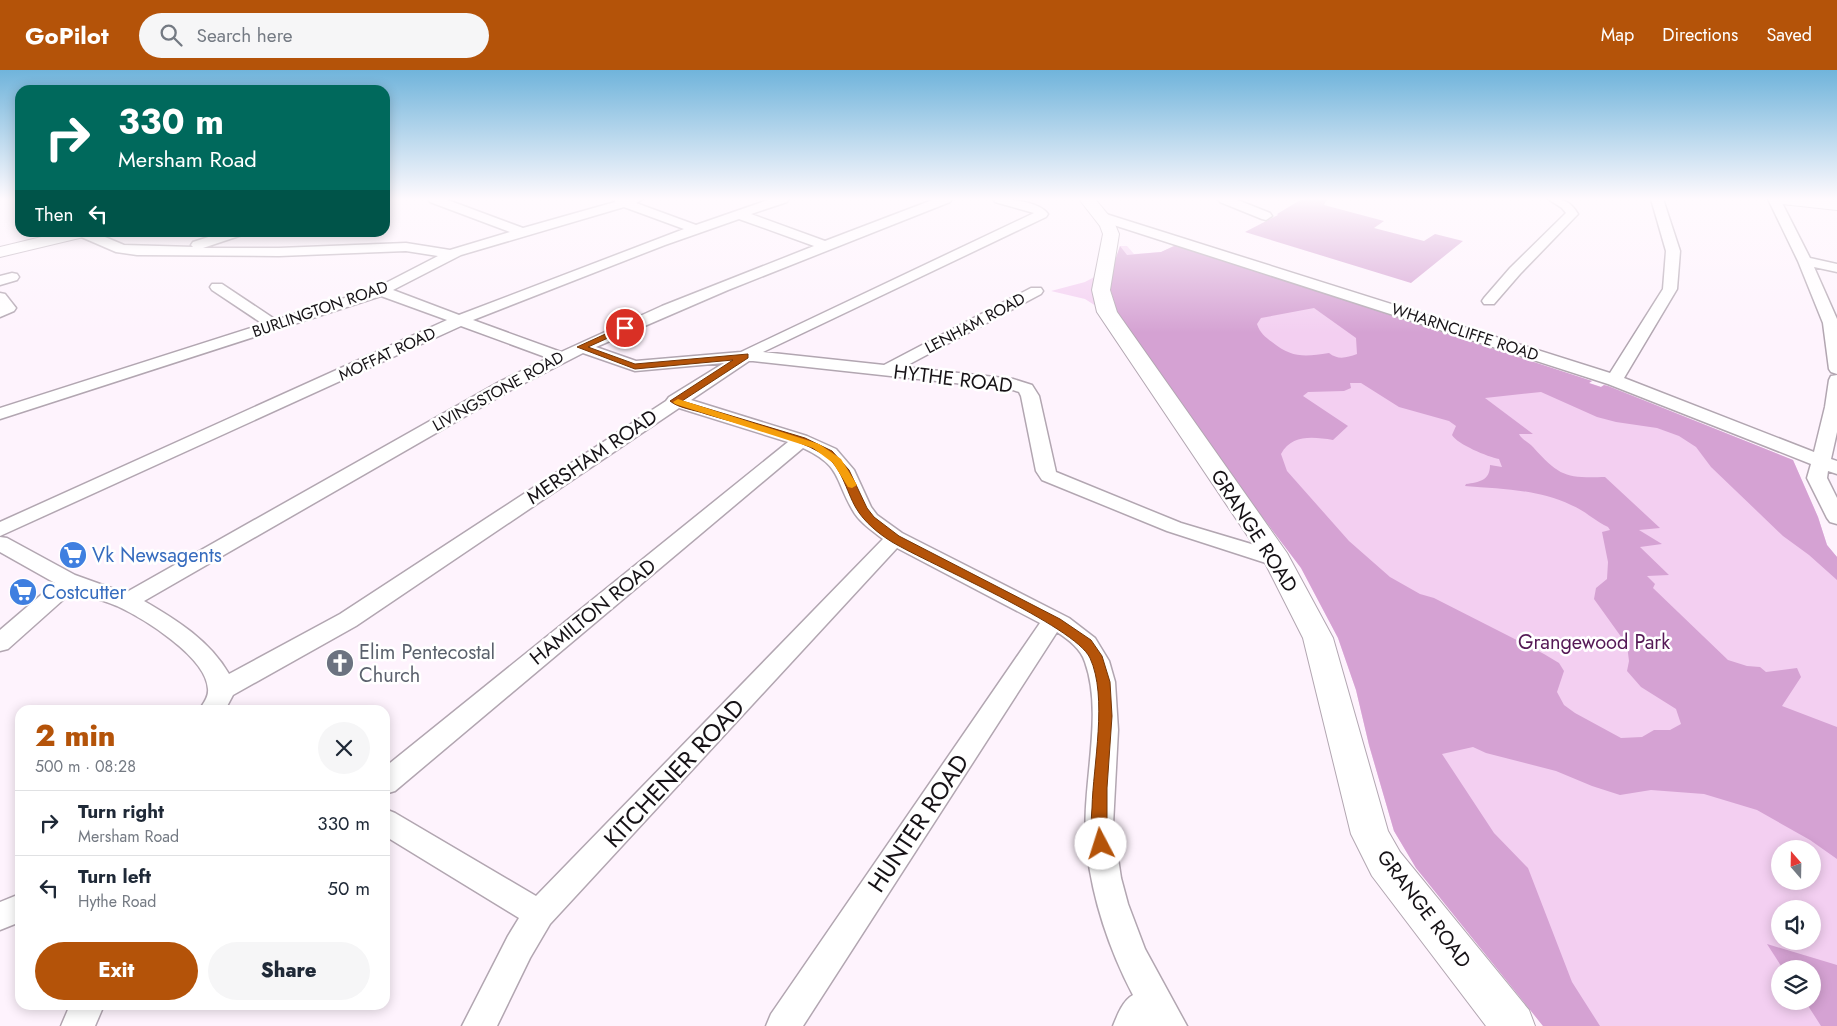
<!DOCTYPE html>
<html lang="en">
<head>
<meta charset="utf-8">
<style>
	:root { --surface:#fff; --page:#f6f6f7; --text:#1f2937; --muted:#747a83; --line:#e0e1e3; --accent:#b45309 }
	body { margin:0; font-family:Jost,sans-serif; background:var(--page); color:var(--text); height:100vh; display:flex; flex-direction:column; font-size:19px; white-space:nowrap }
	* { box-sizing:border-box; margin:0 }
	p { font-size:16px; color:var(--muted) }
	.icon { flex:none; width:28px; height:28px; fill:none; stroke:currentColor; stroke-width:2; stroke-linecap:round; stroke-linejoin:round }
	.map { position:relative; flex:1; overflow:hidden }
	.details { position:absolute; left:15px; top:635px; width:375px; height:305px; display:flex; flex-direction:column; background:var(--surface); border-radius:15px; box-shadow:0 2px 12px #0003 }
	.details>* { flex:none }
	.top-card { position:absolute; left:15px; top:15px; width:375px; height:152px; border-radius:15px; box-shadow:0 2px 12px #0003; background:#00695c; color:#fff; overflow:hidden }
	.needle { width:32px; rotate:340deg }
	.tools { position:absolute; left:1771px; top:770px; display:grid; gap:10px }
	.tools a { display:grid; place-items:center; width:50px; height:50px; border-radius:50%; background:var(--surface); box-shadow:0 2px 12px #0003; font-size:25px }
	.pin { position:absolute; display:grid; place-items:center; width:42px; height:42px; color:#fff; margin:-21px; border:2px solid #fff; border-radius:50%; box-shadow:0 1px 5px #0007 }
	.me { position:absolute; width:55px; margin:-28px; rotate:355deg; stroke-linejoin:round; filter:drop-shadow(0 0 4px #0008) }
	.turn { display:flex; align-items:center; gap:18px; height:105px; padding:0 20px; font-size:22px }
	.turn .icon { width:65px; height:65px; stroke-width:2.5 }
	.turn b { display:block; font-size:35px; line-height:42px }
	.then { display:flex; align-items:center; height:48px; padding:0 20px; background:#0003; gap:10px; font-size:19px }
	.round { display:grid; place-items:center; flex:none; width:52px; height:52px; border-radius:26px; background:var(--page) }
	.summary { display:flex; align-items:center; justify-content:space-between; height:85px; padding:0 20px }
	h1 { font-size:30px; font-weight:800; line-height:38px; color:var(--accent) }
	.primary-button { display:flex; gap:10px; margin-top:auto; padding:10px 20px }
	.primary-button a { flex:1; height:58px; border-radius:30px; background:var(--accent); color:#fff; font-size:20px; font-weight:800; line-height:58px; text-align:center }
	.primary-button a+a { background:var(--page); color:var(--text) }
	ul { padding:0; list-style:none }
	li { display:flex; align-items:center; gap:15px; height:65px; padding:0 20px; border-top:1px solid var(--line) }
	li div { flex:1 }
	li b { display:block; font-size:19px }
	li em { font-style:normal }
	header { display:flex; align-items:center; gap:30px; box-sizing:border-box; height:70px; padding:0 25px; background:var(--accent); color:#fff }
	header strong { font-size:24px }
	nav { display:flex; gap:28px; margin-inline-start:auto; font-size:18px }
	.search { width:350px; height:45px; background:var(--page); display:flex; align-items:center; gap:12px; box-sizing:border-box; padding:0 18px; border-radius:28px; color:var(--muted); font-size:19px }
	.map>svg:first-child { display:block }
	.green { fill:#f3cff1; fill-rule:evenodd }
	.forest { fill:#d5a2d3; fill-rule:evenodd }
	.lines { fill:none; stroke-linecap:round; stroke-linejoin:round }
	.street-casing { stroke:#b2a6b1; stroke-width:3 }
	.secondary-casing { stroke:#b2a6b1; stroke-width:2 }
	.primary-casing { stroke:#b2a6b1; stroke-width:2 }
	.street { fill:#fff; fill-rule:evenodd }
	.secondary { fill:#fff; fill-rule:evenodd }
	.primary { fill:#fff; fill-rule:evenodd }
	.route { fill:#b45309; stroke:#753606 }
	.slow { fill:#f59e0b }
	.labels { text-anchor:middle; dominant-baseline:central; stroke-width:5; stroke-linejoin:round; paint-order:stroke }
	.far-street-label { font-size:16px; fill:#161216; stroke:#fff }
	.street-label { font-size:20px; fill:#161216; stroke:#fff }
	.shop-label { font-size:20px; fill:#366cbe; stroke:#fff; text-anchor:start }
	.park-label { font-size:20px; fill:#551956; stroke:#fff }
	.worship-label { font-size:20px; fill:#5b616d; stroke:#fff; text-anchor:start }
	.near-street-label { font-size:24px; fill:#161216; stroke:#fff }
</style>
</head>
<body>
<header>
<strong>GoPilot</strong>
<div class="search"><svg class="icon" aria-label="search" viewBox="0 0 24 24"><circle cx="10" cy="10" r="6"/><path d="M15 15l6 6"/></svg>Search here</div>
<nav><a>Map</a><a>Directions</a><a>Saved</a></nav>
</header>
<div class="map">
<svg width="1837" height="956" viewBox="0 0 1837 956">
	<rect width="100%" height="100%" fill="#fef3fd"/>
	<!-- green -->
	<path class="green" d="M1120,176h7l7,8 27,-2 7,-3 424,132 -3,2 12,4 3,-2 4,1 185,74 25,57 9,28 10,12v469h-294l-127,-158 -22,-37 -25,-86 -13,-55 -18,-52 -37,-70 -182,-246 -1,-9 -10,-32zM1780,779h32v32h-32zM1780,839h32v32h-32zM1780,899h32v32h-32z
		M1098,205l-2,31 -11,-7 -34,-8 34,-9z"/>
	<!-- forest -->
	<path class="forest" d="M1302,129h25l-3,6 60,16 -10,7 50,13 11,-7 28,7 -52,42 -166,-51 33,-17 -1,-1z
		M1176,175l416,136 -3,2 12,4 3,-2 4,1 185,74 25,57 9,28 10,12v23l-28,-25 -26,-19 -72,-69 -15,-20 -17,-11 -22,-8 -41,-6 -19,-5 -56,-25 -56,6 48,36h-14c3,6 10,8 14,13 27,30 33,31 72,30l55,51 -21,2 23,14 -22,3 29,28 -22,1 8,8 -2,4 75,72 19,6 13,1 6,5 31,-4 4,9 -19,29 55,21v132l-27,-19 -53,-30 -53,-16 -53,-4 -31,5 -28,-9 -36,-15 -70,-18 -13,-6 -31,7 52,79 34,35 44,114 28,44h-57l-127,-158 -22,-37 -25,-86 -13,-55 -18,-52 -37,-70 -177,-233 -16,-54 12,-35 7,9 34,-3zM1314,238l42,30 1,16c-11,4 -19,6 -28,-1 -25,4 -37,5 -57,-11 -7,-5 -12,-9 -15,-18l4,-6zM1350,313h11l38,24 50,14 7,5 -4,9c5,9 36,22 47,24l3,8 -12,-2c0,16 -11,17 -24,19l-1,2c37,3 72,3 106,19 13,5 24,16 37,22l2,3 -8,2 6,30 -1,17 -11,9 -2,11 33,46 2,16 -2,10 14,16 35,22 5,15 -11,6h-16l-12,7 -21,1 -46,-25 -11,-8 -7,-13 7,-21 -5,-8 -15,-9 -110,-56 -14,-4 -30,-17 -41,-36 -62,-70 -6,-17c11,-20 32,-17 52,-14l15,-14 -45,-30 5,-4 36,-1 7,-3z
		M1767,874l70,21v61h-16l-16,-25h7v-32h-29z"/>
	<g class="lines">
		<defs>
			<path id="street" d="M428,129h17l78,29 92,-26v-3h28l-7,4 60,22 75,-26h18l-2,3 -36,12 74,27 110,-42h17l-2,3 -222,88 -132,57 40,14 105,-9 293,-139 -39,-11 -2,-3c15,0 46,2 55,15l-2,3 -283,135 121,13 147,-77h10l2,3 -2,3 -137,73 109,12 19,6 7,11 17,76 125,51 104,31 3,5 -3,5 -8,2 -8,-2 -102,-33 -125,-51 -6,-9 -15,-75 -2,-4 -9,-3 -257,-28h-4l-58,39 116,36 29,13 18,21 17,37 6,8 25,18 167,85 26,20 14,23 6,21 3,48 -5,95 8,53 7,26 17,45 42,77h-74c4,-10 10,-26 20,-31 -23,-44 -40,-94 -46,-144 -8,-60 18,-133 -2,-189 -4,-13 -16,-22 -28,-30l-254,394h-37l5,-12 269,-391 -143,-75 -347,376 -20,34 -33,68h-35l46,-90 11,-18 -134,-82v-27l10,4 141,83 347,-357c-12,-9 -24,-17 -31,-30 -18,-32 -11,-43 -49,-61l-408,343 -10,3v-27l403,-325 -109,-34 -323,218 -123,69 -8,15h-26c4,-6 10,-13 9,-21 -1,-32 -65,-71 -91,-83 -15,-6 -30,-10 -44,-15l-65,58 -8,2v-21l55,-47 -55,-31v-15l7,1 68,37 50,18 374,-211 49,-24 -87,-32 -461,210v-14l447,-202 -66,-24 -381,123v-11l263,-84 -51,-34 -2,-3 2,-3h10l54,36 100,-32 62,-32 -32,-5 -127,5 -142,-1 -21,-3 -37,-16 -2,-4h16l31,13 69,2 -2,-2 2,-3 31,-10h20l-2,3 -39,13h76l127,-5 44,7 60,-18 -80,-30zM624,137l60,22 -225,86 -66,-25 68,-35zM739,149l75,27 -152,60 -101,46 -88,-32 192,-75zM583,283l52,18 89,-8 -55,34 -3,4 -326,213 -111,60c-19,-33 -52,-54 -85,-73l367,-211z
				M1218,129h17l35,14 2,3 -6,4 -4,-1 -42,-17z
				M1548,129c16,0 22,2 30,15l-58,60 -26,30h-10l-2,-3 2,-3 26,-30 56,-55 -4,-5z
				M1651,129h12l17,52 -3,38 -53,89 190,74 11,-45 4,-27 2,-4 6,-1v57l-6,27 6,2v13l-9,-3 -1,7 10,20v26l-7,-2 -3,-4 -20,-40 4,-14 -203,-80 -510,-164 -2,-3 2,-3h8l504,159 53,-84 3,-38z
				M1768,129h12l30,59 27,6v8l-23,-5 23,52v55l-6,-2 -2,-3 -6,-46 -25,-62z
				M12,203l5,1 2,3 -2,3 -17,5v-9z
				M0,223l5,1 11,14 -2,3 -14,6z
				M20,824v28l-20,8v-28z
				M70,935h34l-9,21h-34z"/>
			<path id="secondary" d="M62,162h32l-2,3 -92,22v-10z"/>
			<path id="primary" d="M1079,129h16l19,23 5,12 -9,56 7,22 170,241 46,85 55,193 12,21 129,158 6,16h-49l-114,-150 -21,-42 -48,-196 -40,-79 -166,-247 -5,-22 11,-56 -3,-8z
				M1774,129l63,1v10l-55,-6 -5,-2z"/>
		</defs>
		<!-- street casing -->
		<use href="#street" class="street-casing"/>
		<!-- secondary casing -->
		<use href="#secondary" class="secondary-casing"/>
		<!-- primary casing -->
		<use href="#primary" class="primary-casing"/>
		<!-- street -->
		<use href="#street" class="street"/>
		<!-- secondary -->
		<use href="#secondary" class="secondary"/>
		<!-- primary -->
		<use href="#primary" class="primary"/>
	</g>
	<!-- sky -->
	<linearGradient id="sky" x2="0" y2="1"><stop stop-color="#70b4db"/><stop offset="0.49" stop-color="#fffafe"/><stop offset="1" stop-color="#fffafe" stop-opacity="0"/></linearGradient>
	<rect width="1837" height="263" fill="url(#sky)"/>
	<!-- route -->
	<path class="route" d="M625,255l3,1v3l-40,18 47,17 113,-10v4l-66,43 123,37 27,13 17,19 18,38 7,9 25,19 161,83 31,21 11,16 8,26 2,34 -5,72v37l2,19 -2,5 -6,2 -5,-2c-6,-12 -5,-28 -4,-41 1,-43 16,-111 -2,-150 -15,-32 -161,-94 -198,-116 -13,-8 -28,-20 -36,-34 -10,-17 -14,-42 -33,-54 -32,-19 -81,-29 -117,-40 -11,-4 -28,-6 -36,-13l63,-41 -98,9 -58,-22z"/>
	<!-- slow -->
	<path class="slow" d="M678,329l141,45 22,15 16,26 -5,3 -4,-1 -15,-24 -20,-15 -138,-44 -2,-2z"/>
	<!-- icons -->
	<defs>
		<symbol id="supermarket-disc" viewBox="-11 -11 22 22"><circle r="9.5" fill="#3f7fe0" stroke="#fff"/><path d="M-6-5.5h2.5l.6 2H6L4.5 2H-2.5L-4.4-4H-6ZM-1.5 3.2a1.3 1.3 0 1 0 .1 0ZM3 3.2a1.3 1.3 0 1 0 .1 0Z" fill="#fff"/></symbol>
		<symbol id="church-disc" viewBox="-11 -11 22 22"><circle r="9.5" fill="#6b7280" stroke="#fff"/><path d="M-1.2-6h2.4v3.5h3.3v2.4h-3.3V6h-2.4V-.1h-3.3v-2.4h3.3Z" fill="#fff"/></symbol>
	</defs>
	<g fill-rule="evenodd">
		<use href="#supermarket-disc" x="57" y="469" width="32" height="32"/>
		<use href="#supermarket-disc" x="7" y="506" width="32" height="32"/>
		<use href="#church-disc" x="324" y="577" width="32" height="32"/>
	</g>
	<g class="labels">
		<!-- far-street labels -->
		<g class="far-street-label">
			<text transform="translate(320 239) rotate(-19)">BURLINGTON ROAD</text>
			<text transform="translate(975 253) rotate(-28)">LENHAM ROAD</text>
			<text transform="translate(1465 262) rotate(18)">WHARNCLIFFE ROAD</text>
			<text transform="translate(387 284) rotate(-25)">MOFFAT ROAD</text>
			<text transform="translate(498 321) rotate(-29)">LIVINGSTONE ROAD</text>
		</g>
		<!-- street labels -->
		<g class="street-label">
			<text transform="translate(953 309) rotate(7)">HYTHE ROAD</text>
			<text transform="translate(592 387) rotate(-34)">MERSHAM ROAD</text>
			<text transform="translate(1254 461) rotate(57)">GRANGE ROAD</text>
			<text transform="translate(593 542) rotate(-39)">HAMILTON ROAD</text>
			<text transform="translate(1424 839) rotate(53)">GRANGE ROAD</text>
		</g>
		<!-- shop labels -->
		<g class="shop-label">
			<text x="92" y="485">Vk Newsagents</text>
			<text x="42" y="522">Costcutter</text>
		</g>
		<!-- park labels -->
		<g class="park-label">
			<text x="1594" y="572">Grangewood Park</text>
		</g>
		<!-- worship labels -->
		<g class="worship-label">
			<text x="359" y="582">Elim Pentecostal<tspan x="359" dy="23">Church</tspan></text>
		</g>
		<!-- near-street labels -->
		<g class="near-street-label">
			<text transform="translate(674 703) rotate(-47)">KITCHENER ROAD</text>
			<text transform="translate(918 753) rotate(-56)">HUNTER ROAD</text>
		</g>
	</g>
</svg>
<div class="tools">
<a><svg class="needle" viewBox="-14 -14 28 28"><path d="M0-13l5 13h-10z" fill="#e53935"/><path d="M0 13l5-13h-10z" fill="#747a83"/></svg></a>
<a><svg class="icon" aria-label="sound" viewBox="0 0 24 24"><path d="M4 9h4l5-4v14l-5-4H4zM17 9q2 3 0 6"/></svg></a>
<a><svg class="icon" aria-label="layers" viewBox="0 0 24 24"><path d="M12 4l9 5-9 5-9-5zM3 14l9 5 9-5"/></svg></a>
</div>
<div class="pin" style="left:625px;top:258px;background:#d93025"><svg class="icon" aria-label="arrive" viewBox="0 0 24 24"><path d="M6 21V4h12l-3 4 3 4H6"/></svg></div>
<svg class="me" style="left:1101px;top:774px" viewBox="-20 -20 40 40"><circle r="19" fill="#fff"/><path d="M0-13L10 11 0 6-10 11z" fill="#b45309"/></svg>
<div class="top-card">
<div class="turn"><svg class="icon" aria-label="right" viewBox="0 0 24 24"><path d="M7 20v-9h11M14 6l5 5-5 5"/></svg><div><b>330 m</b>Mersham Road</div></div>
<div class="then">Then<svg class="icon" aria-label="left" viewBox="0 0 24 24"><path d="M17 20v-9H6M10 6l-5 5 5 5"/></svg></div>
</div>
<section class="details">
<div class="summary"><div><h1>2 min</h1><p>500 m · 08:28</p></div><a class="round"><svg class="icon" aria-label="close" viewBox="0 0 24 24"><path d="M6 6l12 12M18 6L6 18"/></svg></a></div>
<ul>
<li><svg class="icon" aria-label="right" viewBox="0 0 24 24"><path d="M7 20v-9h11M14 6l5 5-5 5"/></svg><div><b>Turn right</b><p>Mersham Road</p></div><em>330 m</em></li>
<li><svg class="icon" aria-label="left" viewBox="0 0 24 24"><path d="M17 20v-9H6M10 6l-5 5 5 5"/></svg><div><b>Turn left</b><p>Hythe Road</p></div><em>50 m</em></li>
</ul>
<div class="primary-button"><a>Exit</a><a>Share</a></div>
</section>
</div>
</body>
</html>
